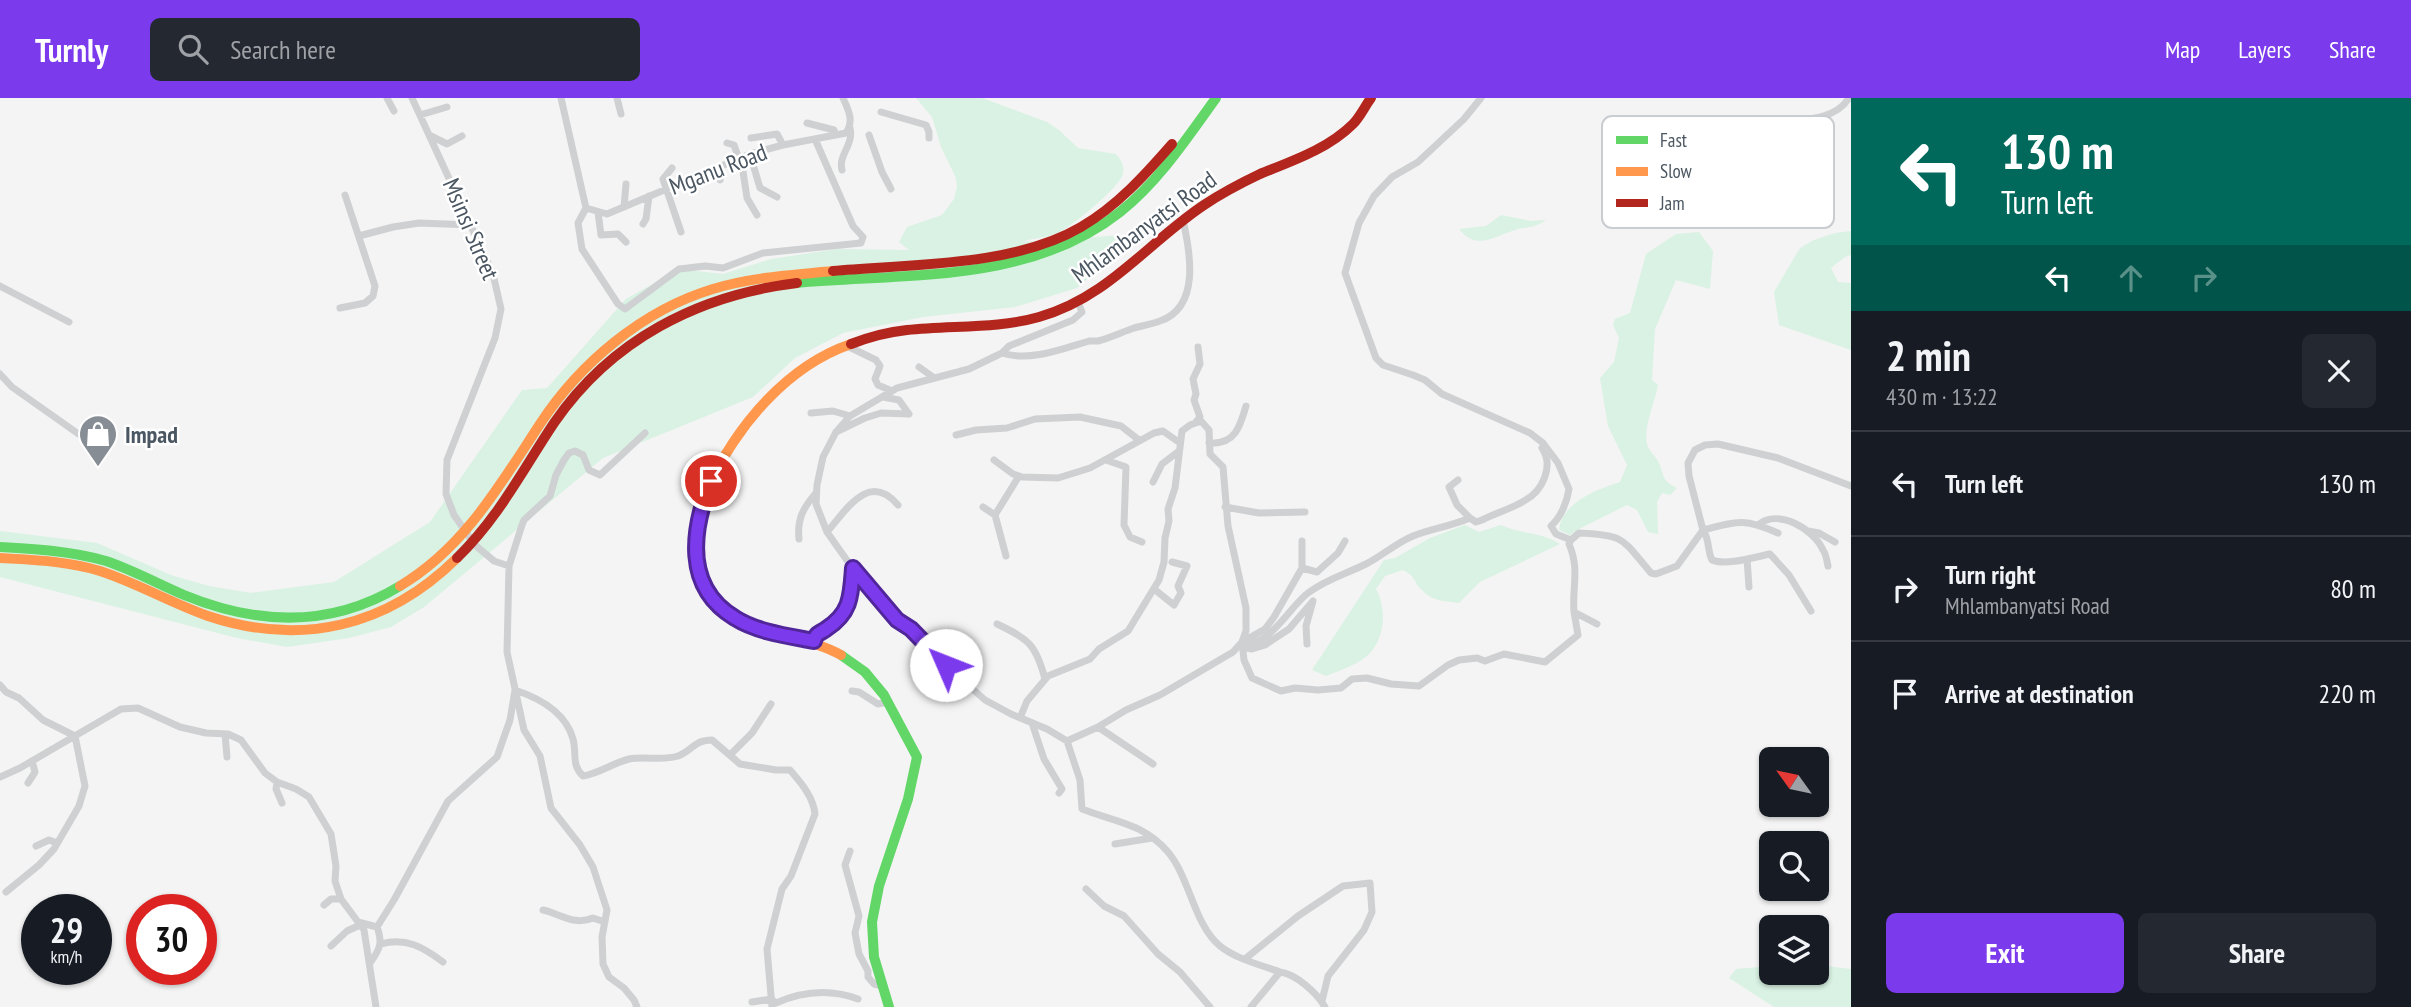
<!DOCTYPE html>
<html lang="en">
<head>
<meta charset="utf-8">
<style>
	:root { --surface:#171b24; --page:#242831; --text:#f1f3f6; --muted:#9ea1a6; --line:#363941; --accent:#7c3aed }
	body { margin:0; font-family:"PT Sans Narrow",sans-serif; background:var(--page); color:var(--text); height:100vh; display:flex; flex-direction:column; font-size:26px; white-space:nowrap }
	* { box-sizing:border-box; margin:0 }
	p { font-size:23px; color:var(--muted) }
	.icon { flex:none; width:38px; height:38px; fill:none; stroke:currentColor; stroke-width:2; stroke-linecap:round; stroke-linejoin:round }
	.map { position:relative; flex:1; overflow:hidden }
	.panel { display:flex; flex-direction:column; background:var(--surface); width:560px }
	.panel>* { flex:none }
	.banner { background:#00695c; color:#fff; overflow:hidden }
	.needle { width:46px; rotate:303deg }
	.controls { position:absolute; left:1759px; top:649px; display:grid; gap:14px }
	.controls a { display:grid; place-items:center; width:70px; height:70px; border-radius:10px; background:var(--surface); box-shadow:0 2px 5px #0004; font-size:35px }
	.speed { position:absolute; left:21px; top:796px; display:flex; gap:14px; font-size:35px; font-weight:700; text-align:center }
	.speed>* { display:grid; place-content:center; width:91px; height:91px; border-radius:50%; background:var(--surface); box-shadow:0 2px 5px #0004; line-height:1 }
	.speed small { font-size:18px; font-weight:400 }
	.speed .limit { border:10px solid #d22; background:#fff; color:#111 }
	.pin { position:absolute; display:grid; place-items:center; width:60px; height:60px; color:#fff; margin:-30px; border:4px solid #fff; border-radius:50%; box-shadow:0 2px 7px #0007 }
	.me { position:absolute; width:77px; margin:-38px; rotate:314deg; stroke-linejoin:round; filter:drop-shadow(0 0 5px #0008) }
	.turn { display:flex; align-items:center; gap:24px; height:147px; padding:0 35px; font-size:32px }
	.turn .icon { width:91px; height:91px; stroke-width:2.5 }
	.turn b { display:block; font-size:49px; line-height:60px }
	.lanes { display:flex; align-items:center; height:66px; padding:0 35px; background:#0003; justify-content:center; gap:35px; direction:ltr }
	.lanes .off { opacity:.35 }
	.round { display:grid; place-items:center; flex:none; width:74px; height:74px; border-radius:10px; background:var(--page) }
	.overview { display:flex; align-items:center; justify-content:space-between; height:119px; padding:0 35px }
	h1 { font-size:42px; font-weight:600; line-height:52px }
	.button { display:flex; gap:14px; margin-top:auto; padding:14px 35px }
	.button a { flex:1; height:80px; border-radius:10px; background:var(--accent); color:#fff; font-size:28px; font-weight:600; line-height:80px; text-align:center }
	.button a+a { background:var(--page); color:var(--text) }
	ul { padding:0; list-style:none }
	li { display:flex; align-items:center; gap:21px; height:105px; padding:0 35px; border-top:2px solid var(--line) }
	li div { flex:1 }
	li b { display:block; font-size:26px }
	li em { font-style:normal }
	header { display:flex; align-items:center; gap:42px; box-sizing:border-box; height:98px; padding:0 35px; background:var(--accent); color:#fff }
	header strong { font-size:33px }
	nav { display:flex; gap:38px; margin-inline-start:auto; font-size:24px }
	.search { width:490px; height:63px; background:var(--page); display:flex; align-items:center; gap:18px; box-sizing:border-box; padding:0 24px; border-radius:10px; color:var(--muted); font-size:26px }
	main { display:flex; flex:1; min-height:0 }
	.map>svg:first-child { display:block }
	.green { fill:#d9f2e3 }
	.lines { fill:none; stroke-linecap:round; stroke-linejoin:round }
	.street { stroke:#ced0d2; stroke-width:7 }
	.fast { stroke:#63d668; stroke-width:10 }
	.slow { stroke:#ff974d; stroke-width:10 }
	.jam { stroke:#b3261e; stroke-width:10 }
	.route-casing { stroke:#51269a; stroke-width:18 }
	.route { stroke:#7c3aed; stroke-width:12 }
	.labels { text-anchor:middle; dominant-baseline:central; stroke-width:5; stroke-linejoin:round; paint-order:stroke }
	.street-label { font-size:24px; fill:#4a5661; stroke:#fff }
	.poi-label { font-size:24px; font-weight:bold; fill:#4a5661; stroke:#fff; text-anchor:start }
	.key { fill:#fff; stroke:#c9ccd0; stroke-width:2 }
	.key-label { font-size:19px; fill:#4a5661 }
</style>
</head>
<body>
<header>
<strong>Turnly</strong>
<div class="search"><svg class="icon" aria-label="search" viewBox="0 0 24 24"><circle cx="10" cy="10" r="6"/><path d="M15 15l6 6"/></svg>Search here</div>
<nav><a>Map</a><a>Layers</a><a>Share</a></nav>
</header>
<main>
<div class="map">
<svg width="1851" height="909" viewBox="0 0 1851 909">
	<rect width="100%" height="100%" fill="#f4f4f4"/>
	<!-- green -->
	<path class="green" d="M916,0h66l65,24 12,8 19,18 38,6c5,6 9,12 7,20 -4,14 -51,52 -65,59 -11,5 -27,5 -36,9l117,-8 -62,54 -62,19 -92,10 -80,16 -48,25 -42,39 -150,61 -179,149 -33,20 -42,11 -62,9 -50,-9 -237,-61v-46l97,12 74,32 38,11 42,7 83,-11 96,-60 92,-132 25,-2 79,-89 53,-30 44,5 48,-15 66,-10 72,1 -10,-8 8,-15 35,-12 12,-16 3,-12 -1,-9 -15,-31 -9,-30z
		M1501,117l30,6 15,-1c-13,9 -18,6 -31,10 -23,7 -38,21 -56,-1l27,-3z
		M1851,133v24l-6,2 -14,11 7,14 13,1v67l-72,-25 -5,-33 26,-44 14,-8 21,-7z
		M1699,134l14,19 -3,38 -34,-9 -21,49 -3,51 6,5c-3,17 -15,43 -11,59 2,8 9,12 12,19 6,14 2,17 18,25l-7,7 -8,-2 -5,9 1,32 -10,-2 -11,-22 -10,-5 -50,25 -7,5 -11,-5c3,-28 39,-41 61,-48l7,-17 -19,-39 -8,-48 14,-16 5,-24 -6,-13 2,-6 15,-6 16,-59 30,-20z
		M1465,427l14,7 22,-7c19,9 42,7 59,19l-80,38 -21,21c-15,-2 -27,-2 -37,-13 -10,-9 -4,-12 -19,-20l-18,6 -9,13c10,19 10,44 -5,63 -10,12 -31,18 -45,24l-14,-6 72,-110 11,-2 35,-20z
		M1817,867l34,4v38h-77l-45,-29 7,-9 35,-3v7h45z"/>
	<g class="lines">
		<!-- street -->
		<path class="street" d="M387,0l7,13
			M412,0l81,176 8,35 -6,29 -48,122 -1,34 8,21 21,30 19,16 15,5
			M561,0l25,110 -8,15 4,26 36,55 7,5 54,-40 26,-3 18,2 40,-15 98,-10 2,-6 -10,-11 -38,-87
			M617,0l4,16
			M1481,0l-17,21 -46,43 -26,15 -18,19 -15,27 -14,50 31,85 7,7 30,10 12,5 17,14 88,39 13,10 15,20 11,26c-2,13 -8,28 -18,37l5,8 15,6 8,-7c47,2 43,6 72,40l5,1 21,-8 26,-36c7,10 4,20 9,30 14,6 43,-3 58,-6l19,21 22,36
			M881,14l45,13 3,7v6
			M420,17l27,-8
			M807,25l27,7 2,5
			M1774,25c26,-4 60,-1 75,-25
			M429,37l18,9 15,-8
			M869,37l13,37 9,17
			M751,40l26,-4 6,11
			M727,45l7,2 5,14
			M750,56l10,34 17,9
			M741,60l6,40 10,17
			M672,70l-9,11 18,53
			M716,70l4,12
			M842,72c-4,-15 12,-25 8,-42
			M624,109l2,-23
			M586,110l21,6 143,-60 33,-9 63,-12c8,-12 3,-22 -3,-35
			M598,114l3,23 17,-1 8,8
			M643,126l3,-5 3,-23
			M359,138l34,-9 26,-4 52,2
			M0,188l69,36
			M1078,204l4,10 -9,8 -64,26 -7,7 -33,16 -72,19 -47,28 -14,16 -13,25 -6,28 -1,19 11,28 31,44 22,21 17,23 14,9 22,25 52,46 26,14 36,15 20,12 31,-14 28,-17 34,-15 73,-43 9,-10 23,-13 9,-12 28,-49v-27
			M340,210l25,-5 8,-7 2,-10 -30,-91
			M847,248l29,14 4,6 -5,13 3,6 14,6
			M1002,255c28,9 60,-4 87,-12h9c12,-3 24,-9 36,-13 8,-2 18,-4 26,-7 41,-14 30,-70 23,-101
			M919,269l14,10
			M0,276l12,13 75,53
			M883,299l16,3 10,14
			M811,315l22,-2 17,5
			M1196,324l4,-5 -6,-17 2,-6 -3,-15 7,-15 -2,-17
			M836,334l29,-14 16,-5 28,1
			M956,337l20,-5 31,-2 28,-9 45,-2 41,9 18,14
			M1209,345c26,2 31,-16 37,-37
			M994,362l19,14 9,3 36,1 32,-10 64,-35 9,-2 17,12
			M1106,362l20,7 -2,58 6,12 12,5
			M1458,382l-9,7 8,18 13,13
			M1153,384l9,-18 17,-13
			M983,409l12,8 11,41
			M1225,409l34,6 46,-1
			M995,417l24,-39
			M1758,427c20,-17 56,4 65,25 3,4 4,11 5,16
			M1808,433l11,2 16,9
			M827,434c20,-23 42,-61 71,-27
			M1778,435c-34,-15 -40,-12 -75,-3l-14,-54 -1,-13 7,-13 10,-5 13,-1 60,14 73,28
			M799,441c-2,-20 4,-31 17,-46
			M1571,442l-2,4c11,26 3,42 5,68
			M1747,461l2,28
			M1302,470l15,4 21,-19 7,-12
			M1154,491l20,16 7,-12 -3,-7 9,-20 -15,-4
			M997,526c32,15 39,21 48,55
			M814,543c2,-8 5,-7 12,-12 25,-17 25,-33 27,-61
			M1242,544c25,9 48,-36 66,-49 18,-14 38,-19 58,-29 16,-8 30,-21 47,-28 18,-7 38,-10 57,-18l6,4 6,-2c14,-7 29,-11 42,-19 19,-10 30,-35 18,-53
			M1243,545l4,5 5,1 13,-4 24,-16 24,-28 -7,25 1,18
			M0,587l6,7 13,6 24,22 32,16
			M852,593l7,1 19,12 11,-2
			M1020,620l7,-17 21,-25 42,-17 9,-10 29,-18 31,-51 5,-18 1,-24 4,-17 -1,-12 7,-21 7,-57 8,-6 11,-4 8,9 1,24 13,13 5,59 18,82v23l-4,11 2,18 8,18 29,13 14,-3 23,2 23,-2 11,-9 15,-1 24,6 28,2 29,-21 11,-5 18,-2 8,3 19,-7 41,8 33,-27 -4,-23 23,12
			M1032,625l12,36 18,30 -3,4
			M1098,629l55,37
			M225,636l2,23
			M1067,643l13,39 2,29c33,13 61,14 86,43 22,26 26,73 52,94 16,13 41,19 60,26
			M730,657l22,-22 19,-29
			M0,679l20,-9 101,-59 17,-1 42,19 26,6 22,1 13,6 24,33 12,9 19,7 13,8 22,37 5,32 -1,15 6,18 23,31 12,77
			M277,684l-1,7 6,14
			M28,685l7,-11 -3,-11
			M1115,746l37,-6
			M36,748l13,-6 8,3
			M850,753l-5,14 14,51 -4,17 4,21 9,17v6l6,7 8,2
			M1086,791l18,17 20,10 34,38 22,18 30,35
			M6,794l33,-27 15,-16 25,-43 6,-20 -10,-50
			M324,807l7,-6h10
			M543,812c18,4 31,16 50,8l12,4
			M358,824l19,5 17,-27 54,-99 49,-44 13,-37 5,-30c24,8 51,23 58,49 4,14 -2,26 10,37 17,-3 30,-13 46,-17 16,-3 34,2 49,-3 14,-5 16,-16 34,-16l28,24 36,6h14c11,13 23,26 25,44l-24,62 -9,13 -15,60 5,58
			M381,846c25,-7 42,3 62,18
			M331,848l16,-15 13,-6
			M1245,861l53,-43 45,-30 27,-3 2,29 -8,18 -36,46 -6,25
			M370,865c10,-14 13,-20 7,-36
			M752,904l19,-3 5,4c27,-12 55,-14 82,-4
			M637,909l-3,-7 -10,-12 -15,-11 -6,-13 -1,-27 5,-27 -14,-43 -13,-22 -29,-37 -11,-52 -16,-26 -17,-78 2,-86 13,-41 2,-5 26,-24 6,-21 8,-15 5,-7 6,-2 8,4 6,15 11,5 45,-42
			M1251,909l29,-35c16,2 37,21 45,35"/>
		<!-- fast -->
		<path class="fast" d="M797,185c109,-10 232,1 323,-71 39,-31 67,-74 96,-114
			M0,449c36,2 71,4 106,14 27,9 52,23 78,34 73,30 147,33 216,-9
			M841,557l24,17 19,23 33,62 -9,42 -29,87 -7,36 2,35 15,50"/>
		<!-- slow -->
		<path class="slow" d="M0,460c33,2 68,3 100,13 37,12 71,32 108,45 93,31 179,11 249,-58
			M400,488c64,-38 100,-101 140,-162 40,-61 103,-114 173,-135 39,-12 80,-14 120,-18
			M841,557c-39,-22 -95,-19 -126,-55 -51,-58 8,-154 52,-200 23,-24 52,-45 84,-56"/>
		<!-- jam -->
		<path class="jam" d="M833,173c77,-7 180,-4 248,-44 36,-21 64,-52 91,-83
			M851,246c18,-7 37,-12 56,-14 44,-5 90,-1 132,-13 70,-20 108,-74 165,-112 18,-12 37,-22 56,-31 32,-13 68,-25 93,-50 7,-7 12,-18 18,-26
			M457,460c42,-41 65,-87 97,-135 57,-83 144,-128 243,-140"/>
	</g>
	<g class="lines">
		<defs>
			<path id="route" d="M711,383c-19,48 -28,106 24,137 22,14 53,18 79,23 2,-8 5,-7 12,-12 25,-16 25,-33 27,-61l44,52 14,9 35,36"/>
		</defs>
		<!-- route casing -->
		<use href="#route" class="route-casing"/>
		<!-- route -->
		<use href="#route" class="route"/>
	</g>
	<!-- icons -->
	<defs>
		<symbol id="shop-pin" viewBox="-11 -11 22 30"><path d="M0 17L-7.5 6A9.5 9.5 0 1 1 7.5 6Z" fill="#868d94" stroke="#fff"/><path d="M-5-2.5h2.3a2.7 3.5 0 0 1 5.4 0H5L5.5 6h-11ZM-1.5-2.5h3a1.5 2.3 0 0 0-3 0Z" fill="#fff"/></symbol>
	</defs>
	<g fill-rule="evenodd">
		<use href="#shop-pin" x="76" y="314" width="44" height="60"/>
	</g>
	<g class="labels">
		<!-- street labels -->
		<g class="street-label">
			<text transform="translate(718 71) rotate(-21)">Mganu Road</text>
			<text transform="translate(1144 129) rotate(-36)">Mhlambanyatsi Road</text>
			<text transform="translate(471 131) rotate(67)">Msinsi Street</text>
		</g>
		<!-- poi labels -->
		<g class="poi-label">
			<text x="125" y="336">Impad</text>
		</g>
	</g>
	<!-- legend -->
	<rect x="1602" y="18" width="232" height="112" rx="10" class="key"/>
	<rect x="1616" y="38" width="32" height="8" fill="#63d668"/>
	<rect x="1616" y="69" width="32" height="9" fill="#ff974d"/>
	<rect x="1616" y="101" width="32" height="8" fill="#b3261e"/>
	<g class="key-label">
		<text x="1660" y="49">Fast</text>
		<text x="1660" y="80">Slow</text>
		<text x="1660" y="112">Jam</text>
	</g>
</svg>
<div class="controls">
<a><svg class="needle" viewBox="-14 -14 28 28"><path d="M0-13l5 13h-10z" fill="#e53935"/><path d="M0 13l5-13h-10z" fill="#9ea1a6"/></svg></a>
<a><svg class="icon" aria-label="search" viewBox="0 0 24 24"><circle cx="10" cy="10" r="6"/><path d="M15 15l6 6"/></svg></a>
<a><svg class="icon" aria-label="layers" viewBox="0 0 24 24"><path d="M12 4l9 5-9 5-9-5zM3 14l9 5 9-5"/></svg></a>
</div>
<div class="speed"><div>29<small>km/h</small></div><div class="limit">30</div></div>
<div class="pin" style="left:711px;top:383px;background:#d93025"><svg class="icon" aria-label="arrive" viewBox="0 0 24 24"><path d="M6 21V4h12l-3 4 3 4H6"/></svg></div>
<svg class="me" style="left:946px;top:567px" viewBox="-20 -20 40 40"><circle r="19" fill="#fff"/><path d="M0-13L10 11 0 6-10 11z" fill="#7c3aed"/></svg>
</div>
<section class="panel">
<div class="banner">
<div class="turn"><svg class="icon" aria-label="left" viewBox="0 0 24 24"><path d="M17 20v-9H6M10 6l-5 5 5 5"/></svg><div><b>130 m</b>Turn left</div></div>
<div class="lanes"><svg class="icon" aria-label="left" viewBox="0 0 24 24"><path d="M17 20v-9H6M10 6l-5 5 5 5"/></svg><svg class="icon off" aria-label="ahead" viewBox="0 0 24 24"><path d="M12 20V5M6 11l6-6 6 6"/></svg><svg class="icon off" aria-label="right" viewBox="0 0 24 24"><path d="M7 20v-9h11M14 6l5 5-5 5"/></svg></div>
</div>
<div class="overview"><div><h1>2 min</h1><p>430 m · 13:22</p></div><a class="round"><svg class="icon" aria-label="close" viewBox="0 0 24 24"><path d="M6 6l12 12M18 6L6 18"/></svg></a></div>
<ul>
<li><svg class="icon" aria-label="left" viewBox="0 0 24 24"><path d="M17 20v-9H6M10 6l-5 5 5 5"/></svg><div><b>Turn left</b></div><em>130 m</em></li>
<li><svg class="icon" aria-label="right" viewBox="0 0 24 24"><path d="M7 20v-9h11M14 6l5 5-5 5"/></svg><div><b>Turn right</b><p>Mhlambanyatsi Road</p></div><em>80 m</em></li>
<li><svg class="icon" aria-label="arrive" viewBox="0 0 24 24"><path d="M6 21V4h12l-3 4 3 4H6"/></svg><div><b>Arrive at destination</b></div><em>220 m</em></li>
</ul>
<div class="button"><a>Exit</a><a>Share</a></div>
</section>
</main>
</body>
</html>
